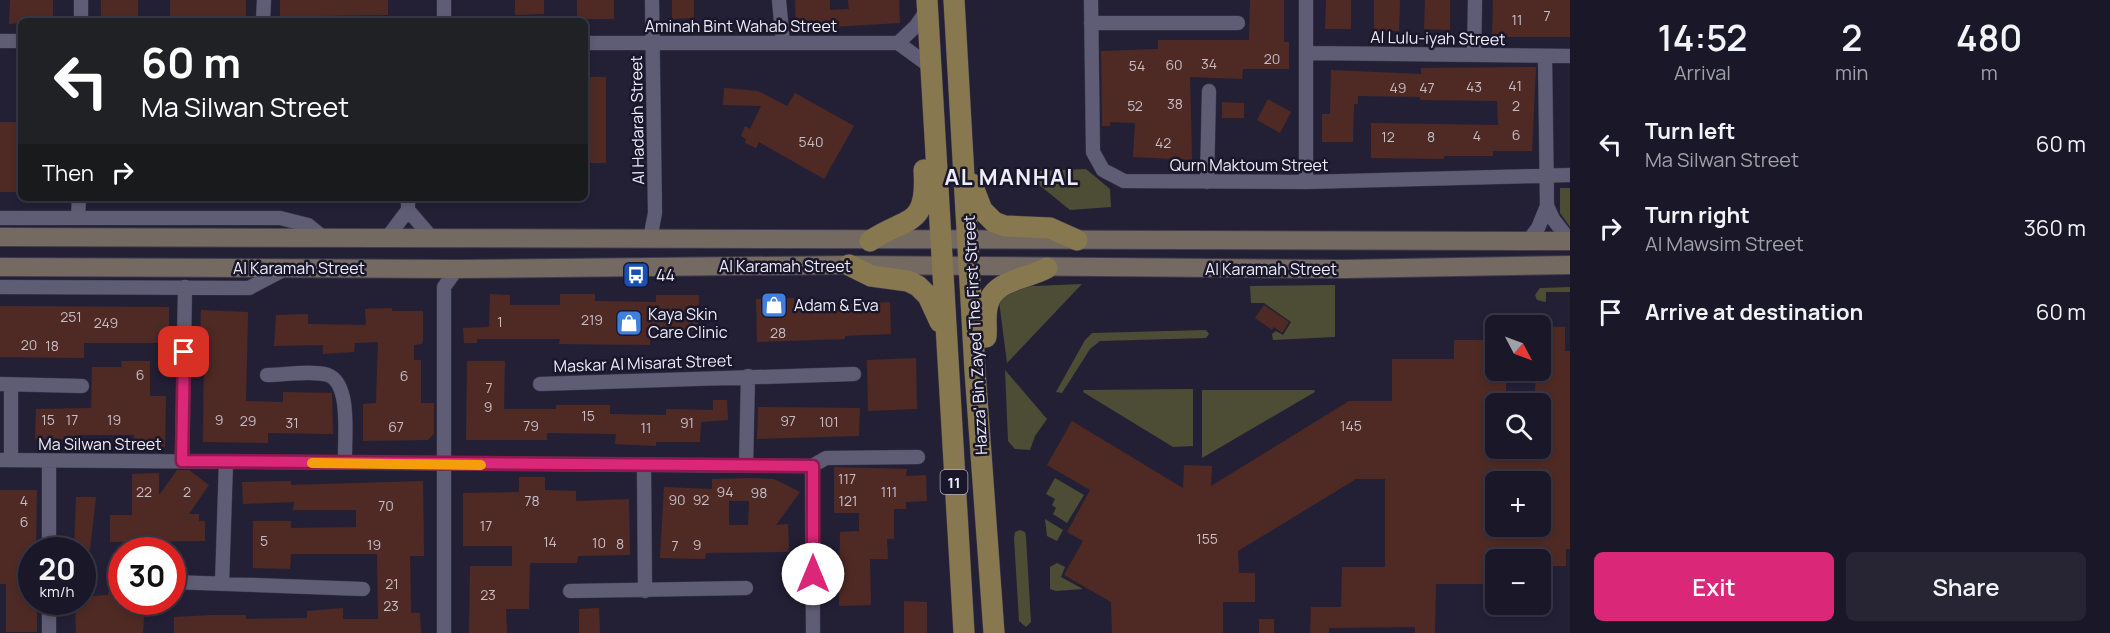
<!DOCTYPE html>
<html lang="en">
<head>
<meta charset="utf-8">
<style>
	:root { --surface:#1a1828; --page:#272534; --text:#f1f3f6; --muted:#9fa0a8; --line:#383745; --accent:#db2777 }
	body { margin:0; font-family:Manrope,sans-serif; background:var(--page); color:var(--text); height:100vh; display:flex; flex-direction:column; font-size:22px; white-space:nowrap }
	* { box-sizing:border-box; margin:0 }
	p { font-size:20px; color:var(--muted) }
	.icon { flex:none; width:33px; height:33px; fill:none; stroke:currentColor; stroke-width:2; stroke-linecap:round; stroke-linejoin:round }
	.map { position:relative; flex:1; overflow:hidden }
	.panel { display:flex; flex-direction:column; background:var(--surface); width:540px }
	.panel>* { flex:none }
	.top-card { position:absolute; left:18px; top:18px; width:570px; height:183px; border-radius:9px; box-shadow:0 3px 9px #0003,0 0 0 2px var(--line); background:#202124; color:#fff; overflow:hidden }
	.needle { width:39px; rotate:131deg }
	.buttons { position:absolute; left:1485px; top:315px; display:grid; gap:12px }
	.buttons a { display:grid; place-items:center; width:66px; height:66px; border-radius:9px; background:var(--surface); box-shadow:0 3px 9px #0003,0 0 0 2px var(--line); font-size:30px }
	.speed { position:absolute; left:18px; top:537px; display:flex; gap:12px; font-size:30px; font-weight:700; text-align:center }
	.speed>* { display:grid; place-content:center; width:78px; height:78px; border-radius:50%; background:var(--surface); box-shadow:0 3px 9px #0003,0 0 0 2px var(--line); line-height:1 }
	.speed small { font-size:15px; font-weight:400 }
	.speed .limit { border:9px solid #d22; background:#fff; color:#111 }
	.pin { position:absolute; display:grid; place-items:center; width:51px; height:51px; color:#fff; margin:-26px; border-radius:12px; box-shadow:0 3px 9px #0006 }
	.me { position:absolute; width:66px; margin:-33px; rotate:0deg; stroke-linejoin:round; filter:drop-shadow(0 0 4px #0008) }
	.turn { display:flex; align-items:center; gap:21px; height:126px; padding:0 24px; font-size:27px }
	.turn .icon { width:78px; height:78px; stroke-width:2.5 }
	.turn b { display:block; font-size:42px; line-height:51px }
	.then { display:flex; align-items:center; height:57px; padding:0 24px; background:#0003; gap:12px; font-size:22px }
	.eta { display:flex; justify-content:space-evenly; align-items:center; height:102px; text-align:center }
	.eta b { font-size:36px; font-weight:600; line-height:42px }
	.cta { display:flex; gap:12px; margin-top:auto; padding:12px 24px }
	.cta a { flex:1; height:69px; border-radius:9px; background:var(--accent); color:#fff; font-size:24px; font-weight:600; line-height:69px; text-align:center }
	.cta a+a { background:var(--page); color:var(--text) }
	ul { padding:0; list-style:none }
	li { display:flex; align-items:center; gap:18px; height:84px; padding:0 24px }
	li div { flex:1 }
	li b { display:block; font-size:22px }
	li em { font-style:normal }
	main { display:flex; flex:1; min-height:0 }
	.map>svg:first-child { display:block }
	.green { fill:#4c4d34 }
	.building { fill:#4f2a25; fill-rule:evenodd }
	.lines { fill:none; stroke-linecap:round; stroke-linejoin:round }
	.street-casing { stroke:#3e3b4e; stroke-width:15 }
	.secondary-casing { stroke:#3e3b4e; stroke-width:20 }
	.primary-casing { stroke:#3e3b4e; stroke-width:22 }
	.street { stroke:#5f5c75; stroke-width:14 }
	.secondary { stroke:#746a62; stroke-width:18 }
	.primary { stroke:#88784f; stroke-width:21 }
	.route-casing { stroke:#8e194d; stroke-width:15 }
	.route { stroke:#db2777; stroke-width:10 }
	.slow { stroke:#f59e0b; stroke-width:10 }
	.labels { text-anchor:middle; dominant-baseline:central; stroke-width:5; stroke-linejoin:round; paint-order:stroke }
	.number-label { font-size:14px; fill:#c6bcc6 }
	.shield { fill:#1a172b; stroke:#aeacbd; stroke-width:1.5 }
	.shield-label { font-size:15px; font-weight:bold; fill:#edecfb }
	.street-label { font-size:16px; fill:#edecfb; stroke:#1a172b }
	.poi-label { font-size:16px; fill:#edecfb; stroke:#1a172b; text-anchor:start }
	.district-label { font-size:22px; font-weight:bold; letter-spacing:1.5px; fill:#edecfb; stroke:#1a172b }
</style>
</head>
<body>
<main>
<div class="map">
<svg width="1570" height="633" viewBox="0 0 1570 633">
	<rect width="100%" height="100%" fill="#232036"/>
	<!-- green -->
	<path class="green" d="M1086,169l24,20 1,18 -41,3 -32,-26 2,-13z
		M1560,188h10v39l-10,-14z
		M1082,284l-75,79 -8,-62 10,-14z
		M1335,285v52l-62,3 -1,-6 4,-3 7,4 8,-13 -27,-19h-13l-1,-17z
		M1570,287v5h-24v10l-9,-2 -2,-5 5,-7z
		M1206,330l3,4 -3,4 -106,3 -10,8 -28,44 -6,-1 29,-52 7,-7z
		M1005,370l42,49 -12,17 -5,14 -15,-1 -7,-8z
		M1193,389v57l-20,1 -90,-55 1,-2z
		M1202,390h112l1,2 -113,66z
		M1055,478l29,17 -17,28 -14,-9 3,-6 -4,-3 3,-6 -9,-5z
		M1045,519l18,11 -6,11 -10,-5z
		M1020,530l5,2 1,5 5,85 -5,5 -7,-6 -5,-83 1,-6z
		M1057,563l8,4 -4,10 22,12 -27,2 -6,-2v-22z"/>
	<!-- building -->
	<path class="building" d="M10,0h43v21l-44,3z
		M101,0h37v21h-37z
		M170,0h76v19l-76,1z
		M280,0h108v15l-69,1v5h-39z
		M515,0h29v14l-29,1z
		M577,0h37v19h-37z
		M672,0h22v18l-22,1z
		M795,0h35v10l19,-1 -1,-9h51l1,23 -104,6z
		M1250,0h34v42h5v27h-46l-1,10 -52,-2 2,83 -59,-3 2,-34 -25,-1v4h-8l-1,-75 57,-2v-9h91z
		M1326,0h25v29h-26z
		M1374,0h26l-1,31h-25z
		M1425,0h25v30l-26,-1z
		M1493,0h77v37h-78z
		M1536,67l-4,84h-39v5h-49v3l-73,-1v-35l127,2 -1,-24 -77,-1v-3l-62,-1v8h-4l-1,38h-31v-28h8l1,-44 90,4v-6z
		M585,77h21v86h-21z
		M724,88l34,3 29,15 8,-13 59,33 -30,53 -65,-37 -3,6 -11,-5 1,-4 -5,-3 4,-10 5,3 11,-23 -38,-1z
		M1268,99l23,13 -11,21 -23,-13z
		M1222,102l22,1v15h-22z
		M0,122h21v70h-21z
		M490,294l20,1v10h50v-11h35v7l61,1v-7h43l-1,36 -48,-1v15l-91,-1 1,-5h-83v4h-13l-1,-15 26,-1z
		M794,298v9l96,-5 1,32 -46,2v3l-88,3 -1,-43z
		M1264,305l25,17 -7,11 -8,-6 -2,3 -17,-12z
		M0,306l169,1v36h-85v15l-84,-1z
		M392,308v3h31v29l-1,4 -8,1v15h7v43h13v31l-6,6 -65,1v-37l13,-1 2,-61 -23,1 -1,9 -31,2v-9l-49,1 2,-31 32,-1v10l58,1 -1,-16z
		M201,310l47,2 -2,89 37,1v-10l49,1 1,41 -65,-1v10l-65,-1 1,-96 -4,-1z
		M1540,327h25v24h5v198h-4v17h-25v-12h-33v6h-12v24h-60l-1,49h-20v-6l-86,1v5h-19l1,-26h30l1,-40h43v-88h-29l-118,72 1,22h16v29h-32v31h-111l-1,-31 -47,-27 19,-34 -16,-9 23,-42 -43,-25 25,-44 111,67 1,-23 28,1 -1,20 138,-85h43v-42h62v-19h42v30h10v22h29l1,-22h4zM1496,404h44v44h-44zM1496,482h44v44h-44z
		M916,358l1,51 -49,2 -1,-51z
		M121,361h29v35h16l-1,51 -32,-1 1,-11h-56v4h-43l1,-30 55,-1 1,-41h30z
		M467,361h38l-1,48h52v-4h54v9l56,1v-6l47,1v-10h14l1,20 -27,2 -1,20h-44v4l-41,-2 1,-10 -69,-1v7h-81z
		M758,407l102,1 -1,28 -102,3z
		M834,467l73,2 -1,7 20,-1 1,26 -21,1v7h-12v30h-7l1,20h-18l1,46 -32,1 1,-74 19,-1v-18h-25z
		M177,470h12l20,15 -20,29h10v7h6v20l-95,1v-27h22v-41l27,-1v22z
		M519,477h26v13l31,1v10l53,-2 1,56 -52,1 -1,7h-47l-1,46h-23l1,24h-38l1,-67h42v-20h-49v-53l56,-1z
		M750,478l24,1 26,13 -24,33 12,-1 1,28 -83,1 -1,6 -45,-1 4,-71 48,2v-10zM729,501h20l-1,24h-19z
		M291,481v4l132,-4 1,75h-14l1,57h9l1,20h-247v-16l38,-2h34v4l61,-1v-7l36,-3v11h35l-1,-65h-86l-1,15 -37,-1v-47h38v7l65,-1v-17h-63l1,-8 -51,2 -1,-22z
		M0,490h37l-1,60h-4v52h5v30h-31v-48h-6z
		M76,497h20l-6,53h-16z
		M108,592h14v10h23l-2,31h-67l-1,-31h7v-5l26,-2z
		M904,601l23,1v31h-23z
		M599,608l1,25h-21v-24z
		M1259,619h15v14h-15z"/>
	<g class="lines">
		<defs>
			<path id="street" d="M444,0v21
				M779,0l4,43
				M1091,0l2,152 10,18 21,11 182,1 264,-7
				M81,21v-21
				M263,21l1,-21
				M1091,23h147
				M0,41h21
				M585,43h313l33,24
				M898,43l18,-17 11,-16
				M1306,53l264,3
				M1474,55l1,-55
				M1545,56l2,150 6,13 17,22
				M1207,182l2,-91
				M1306,182v-182
				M408,210l24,28
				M0,218h280l28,7 16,13
				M78,218l1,-20
				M387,238l21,-28v-12
				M650,239l5,-26 -3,-213
				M1528,241l10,-13 9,-22
				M0,287l249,1 38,-20
				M267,375c16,0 47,-5 61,0 24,9 16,66 17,88
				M0,384l82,2
				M540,384l314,-10
				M11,385v75
				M0,460l812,6
				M182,461l3,-174
				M746,465l2,-89
				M812,466l1,167
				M812,466l14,-8 92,-1
				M644,467l1,124
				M49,550v-89
				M119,579h3
				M172,582l191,7
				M222,584l4,-122
				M570,591l176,-3
				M49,633v-31
				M444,633v-346l13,-18"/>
			<path id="secondary" d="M0,237l1570,4
				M0,267l457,2 392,-4 495,4 226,-4"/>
			<path id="primary" d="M927,0l37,633
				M954,0l21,371 19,262
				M972,184l10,26 12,12 11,4 45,2 27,12
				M870,241c36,-25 58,-12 54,-71
				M849,265l22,11 37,5 10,5 10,10 12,26
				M986,337c1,-10 -1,-20 1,-29 5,-29 39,-28 60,-40"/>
		</defs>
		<!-- street casing -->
		<use href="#street" class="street-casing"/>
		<!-- secondary casing -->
		<use href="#secondary" class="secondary-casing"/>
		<!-- primary casing -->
		<use href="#primary" class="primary-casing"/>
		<!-- street -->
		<use href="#street" class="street"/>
		<!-- secondary -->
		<use href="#secondary" class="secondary"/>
		<!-- primary -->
		<use href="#primary" class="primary"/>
	</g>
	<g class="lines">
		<defs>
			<path id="route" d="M184,352l-2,109 631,5v108"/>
		</defs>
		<!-- route casing -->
		<use href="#route" class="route-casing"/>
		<!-- route -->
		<use href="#route" class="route"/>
		<!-- slow -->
		<path class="slow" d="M312,463l169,2"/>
	</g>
	<!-- icons -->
	<defs>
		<symbol id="bus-square" viewBox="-11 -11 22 22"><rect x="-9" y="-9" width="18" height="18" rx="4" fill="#1a4fb4" stroke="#1a172b"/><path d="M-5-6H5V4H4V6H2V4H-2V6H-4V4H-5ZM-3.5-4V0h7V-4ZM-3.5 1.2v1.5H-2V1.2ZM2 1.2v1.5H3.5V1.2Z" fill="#fff"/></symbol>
		<symbol id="shop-square" viewBox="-11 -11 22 22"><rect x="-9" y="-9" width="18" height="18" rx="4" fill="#3f7fe0" stroke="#1a172b"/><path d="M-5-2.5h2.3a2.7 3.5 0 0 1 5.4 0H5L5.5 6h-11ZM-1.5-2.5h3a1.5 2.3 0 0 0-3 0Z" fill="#fff"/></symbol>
	</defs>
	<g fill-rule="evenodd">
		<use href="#bus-square" x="621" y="260" width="30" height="30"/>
		<use href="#shop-square" x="759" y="290" width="30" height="30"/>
		<use href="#shop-square" x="614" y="308" width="30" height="30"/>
	</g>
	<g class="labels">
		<!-- number labels -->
		<g class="number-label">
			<text x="1547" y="15">7</text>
			<text x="1517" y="19">11</text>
			<text x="1272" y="58">20</text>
			<text x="1209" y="63">34</text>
			<text x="1174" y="64">60</text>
			<text x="1137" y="65">54</text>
			<text x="1515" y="85">41</text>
			<text x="1474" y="86">43</text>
			<text x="1398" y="87">49</text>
			<text x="1427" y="87">47</text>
			<text x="1175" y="103">38</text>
			<text x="1135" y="105">52</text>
			<text x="1516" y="105">2</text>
			<text x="1516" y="134">6</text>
			<text x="1477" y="135">4</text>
			<text x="1388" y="136">12</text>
			<text x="1431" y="136">8</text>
			<text x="811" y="141">540</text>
			<text x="1163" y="142">42</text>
			<text x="71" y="316">251</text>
			<text x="592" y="319">219</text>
			<text x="500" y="321">1</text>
			<text x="106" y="322">249</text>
			<text x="778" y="332">28</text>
			<text x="29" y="344">20</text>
			<text x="52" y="345">18</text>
			<text x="140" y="374">6</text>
			<text x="404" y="375">6</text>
			<text x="489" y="387">7</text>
			<text x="488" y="406">9</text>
			<text x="588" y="415">15</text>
			<text x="48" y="419">15</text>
			<text x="72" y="419">17</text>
			<text x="114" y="419">19</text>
			<text x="219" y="419">9</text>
			<text x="248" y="420">29</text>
			<text x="788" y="420">97</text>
			<text x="829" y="421">101</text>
			<text x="292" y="422">31</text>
			<text x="687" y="422">91</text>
			<text x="531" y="425">79</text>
			<text x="1351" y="425">145</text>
			<text x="396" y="426">67</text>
			<text x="646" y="427">11</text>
			<text x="847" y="478">117</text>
			<text x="144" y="491">22</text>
			<text x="187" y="491">2</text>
			<text x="725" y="491">94</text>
			<text x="889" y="491">111</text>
			<text x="759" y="492">98</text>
			<text x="677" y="499">90</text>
			<text x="701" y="499">92</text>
			<text x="24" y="500">4</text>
			<text x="532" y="500">78</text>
			<text x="848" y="500">121</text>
			<text x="386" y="505">70</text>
			<text x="24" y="521">6</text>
			<text x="486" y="525">17</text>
			<text x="1207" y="538">155</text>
			<text x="264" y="540">5</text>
			<text x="550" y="541">14</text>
			<text x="599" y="542">10</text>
			<text x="620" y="543">8</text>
			<text x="374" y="544">19</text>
			<text x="697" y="544">9</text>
			<text x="675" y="545">7</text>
			<text x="392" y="583">21</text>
			<text x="488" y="594">23</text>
			<text x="391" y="605">23</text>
		</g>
		<!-- shield labels -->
		<rect class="shield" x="940.5" y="470" width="27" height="24" rx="4.5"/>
		<g class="shield-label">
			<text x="954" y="482">11</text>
		</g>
		<!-- street labels -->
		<g class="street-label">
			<text x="741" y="26">Aminah Bint Wahab Street</text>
			<text transform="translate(1438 38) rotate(1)">Al Lulu-iyah Street</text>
			<text transform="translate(637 120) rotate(-91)">Al Hadarah Street</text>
			<text x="1249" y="165">Qurn Maktoum Street</text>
			<text x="785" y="266">Al Karamah Street</text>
			<text x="299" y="268">Al Karamah Street</text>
			<text x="1271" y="269">Al Karamah Street</text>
			<text transform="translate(975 335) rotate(-93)">Hazza' Bin Zayed The First Street</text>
			<text transform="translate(643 363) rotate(-2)">Maskar Al Misarat Street</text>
			<text x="100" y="444">Ma Silwan Street</text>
		</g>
		<!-- poi labels -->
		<g class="poi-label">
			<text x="656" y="275">44</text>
			<text x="794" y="305">Adam &amp; Eva</text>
			<text x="648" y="314">Kaya Skin<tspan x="648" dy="18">Care Clinic</tspan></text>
		</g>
		<!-- district labels -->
		<g class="district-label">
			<text x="1012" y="177">AL MANHAL</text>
		</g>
	</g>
</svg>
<div class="buttons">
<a><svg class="needle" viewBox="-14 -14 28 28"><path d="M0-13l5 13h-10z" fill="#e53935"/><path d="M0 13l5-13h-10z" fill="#9fa0a8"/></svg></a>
<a><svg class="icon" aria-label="search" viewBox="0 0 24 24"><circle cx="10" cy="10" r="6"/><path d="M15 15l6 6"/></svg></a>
<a>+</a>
<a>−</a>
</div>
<div class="speed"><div>20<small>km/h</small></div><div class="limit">30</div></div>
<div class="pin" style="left:184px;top:352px;background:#d93025"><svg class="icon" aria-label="arrive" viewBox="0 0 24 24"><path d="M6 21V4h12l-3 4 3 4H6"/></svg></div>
<svg class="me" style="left:813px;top:574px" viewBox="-20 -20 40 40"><circle r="19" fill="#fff"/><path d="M0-13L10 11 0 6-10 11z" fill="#db2777"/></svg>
<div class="top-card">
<div class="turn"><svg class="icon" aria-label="left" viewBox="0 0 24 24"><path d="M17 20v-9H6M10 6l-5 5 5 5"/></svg><div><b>60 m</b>Ma Silwan Street</div></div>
<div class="then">Then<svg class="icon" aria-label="right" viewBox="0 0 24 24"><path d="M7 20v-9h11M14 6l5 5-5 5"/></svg></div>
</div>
</div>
<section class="panel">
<div class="eta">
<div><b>14:52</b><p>Arrival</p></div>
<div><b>2</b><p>min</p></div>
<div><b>480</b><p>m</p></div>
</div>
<ul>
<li><svg class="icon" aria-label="left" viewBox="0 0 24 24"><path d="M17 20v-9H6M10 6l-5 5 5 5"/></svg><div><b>Turn left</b><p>Ma Silwan Street</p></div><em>60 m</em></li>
<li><svg class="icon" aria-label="right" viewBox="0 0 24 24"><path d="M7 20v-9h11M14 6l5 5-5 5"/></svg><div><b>Turn right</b><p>Al Mawsim Street</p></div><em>360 m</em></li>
<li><svg class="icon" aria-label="arrive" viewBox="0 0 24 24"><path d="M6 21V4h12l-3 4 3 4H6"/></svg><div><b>Arrive at destination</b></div><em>60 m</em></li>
</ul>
<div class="cta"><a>Exit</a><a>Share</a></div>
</section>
</main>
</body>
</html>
